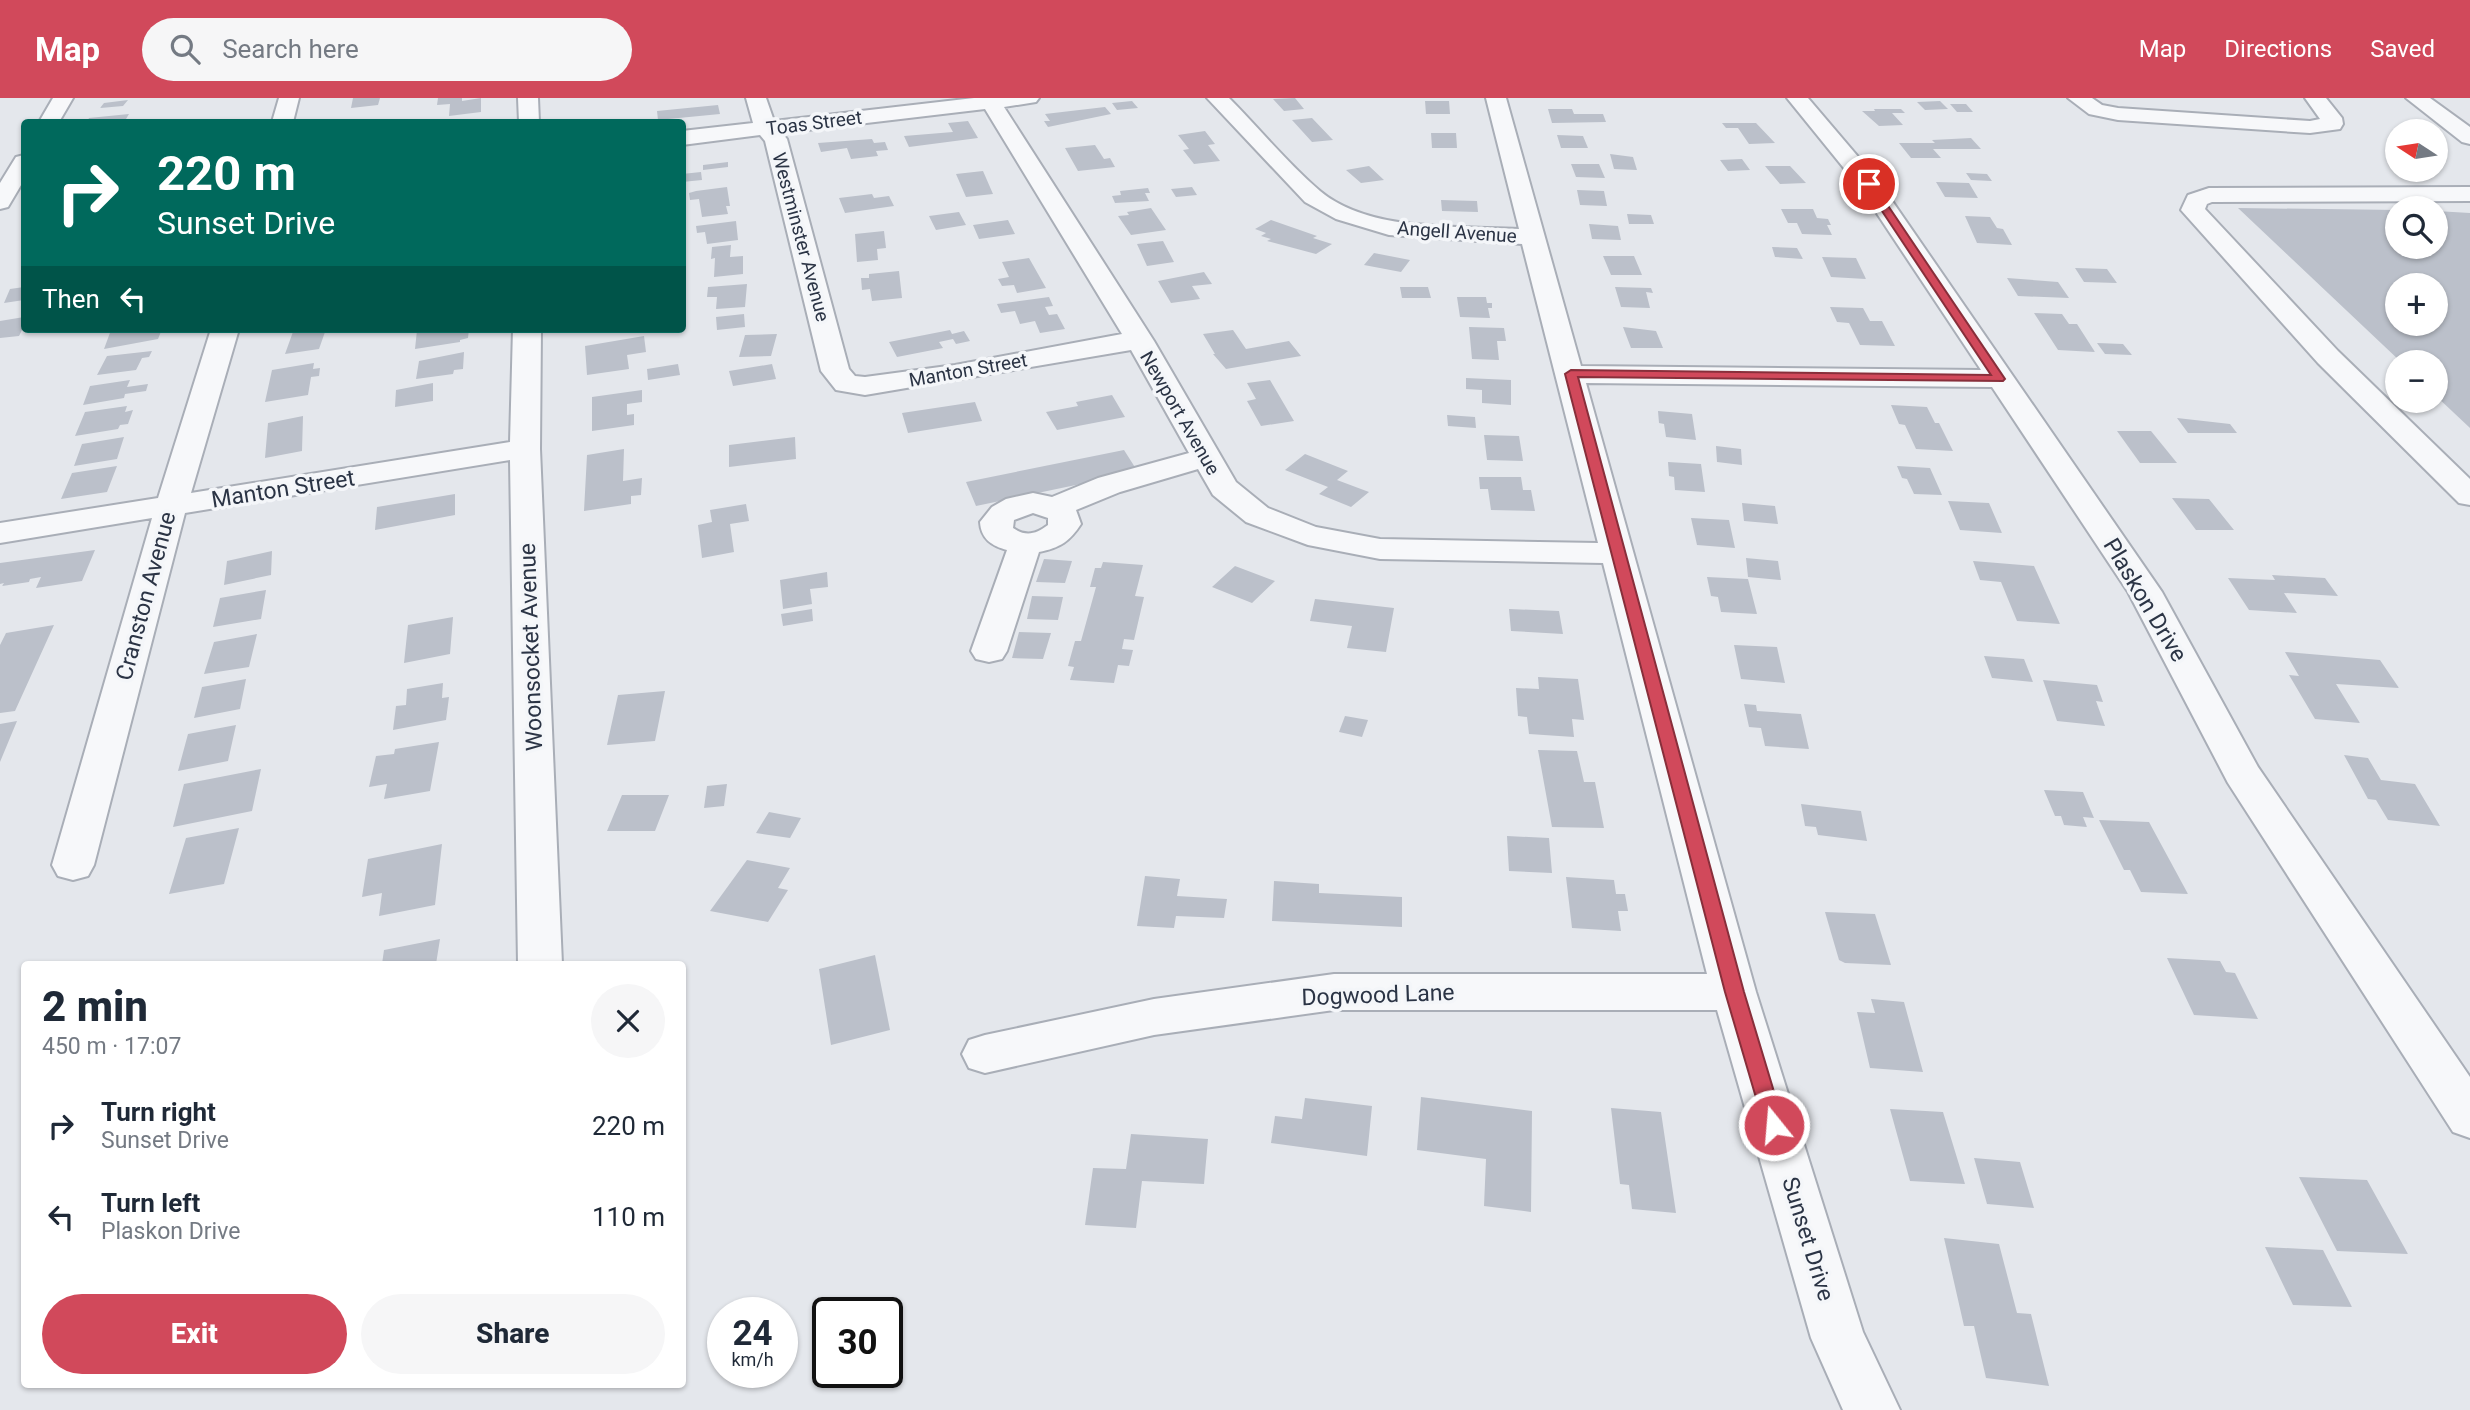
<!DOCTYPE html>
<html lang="en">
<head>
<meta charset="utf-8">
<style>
	:root { --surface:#fff; --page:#f6f6f7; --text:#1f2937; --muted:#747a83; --accent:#d1495b }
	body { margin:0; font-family:Roboto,sans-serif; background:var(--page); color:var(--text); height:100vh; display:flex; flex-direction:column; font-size:26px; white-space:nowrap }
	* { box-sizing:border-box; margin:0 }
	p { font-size:23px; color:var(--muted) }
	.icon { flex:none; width:38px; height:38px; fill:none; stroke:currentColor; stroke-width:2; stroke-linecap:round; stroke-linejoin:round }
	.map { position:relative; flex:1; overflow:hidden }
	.details { position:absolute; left:21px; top:863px; width:665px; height:427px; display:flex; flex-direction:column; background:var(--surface); border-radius:7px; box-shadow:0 2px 5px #0004 }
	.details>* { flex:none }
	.banner { position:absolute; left:21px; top:21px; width:665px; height:214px; border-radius:7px; box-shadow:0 2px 5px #0004; background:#00695c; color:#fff; overflow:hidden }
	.needle { width:46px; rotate:282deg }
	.controls { position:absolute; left:2385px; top:21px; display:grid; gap:14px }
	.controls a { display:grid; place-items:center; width:63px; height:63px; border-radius:50%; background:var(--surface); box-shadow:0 2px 5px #0004; font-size:35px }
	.speed { position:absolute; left:707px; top:1199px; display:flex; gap:14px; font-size:35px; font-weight:700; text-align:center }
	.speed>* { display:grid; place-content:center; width:91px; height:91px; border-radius:50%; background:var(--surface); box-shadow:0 2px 5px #0004; line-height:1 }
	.speed small { font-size:18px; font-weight:400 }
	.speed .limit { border:4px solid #111; border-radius:10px; background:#fff; color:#111 }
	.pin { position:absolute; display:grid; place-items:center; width:60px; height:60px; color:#fff; margin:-30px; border:4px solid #fff; border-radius:50%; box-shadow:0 2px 7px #0007 }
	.me { position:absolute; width:77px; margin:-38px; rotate:343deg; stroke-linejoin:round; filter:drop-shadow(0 0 5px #0008) }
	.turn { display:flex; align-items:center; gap:24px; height:147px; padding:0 21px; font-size:32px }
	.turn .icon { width:91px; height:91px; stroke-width:2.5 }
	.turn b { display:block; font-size:49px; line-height:60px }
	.then { display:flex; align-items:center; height:66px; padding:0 21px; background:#0003; gap:14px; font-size:26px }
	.round { display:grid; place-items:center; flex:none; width:74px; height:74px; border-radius:37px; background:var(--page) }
	.summary { display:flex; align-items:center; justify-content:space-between; height:119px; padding:0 21px }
	h1 { font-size:42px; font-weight:800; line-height:52px }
	.action { display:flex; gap:14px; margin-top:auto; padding:14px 21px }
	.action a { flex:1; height:80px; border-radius:42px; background:var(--accent); color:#fff; font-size:28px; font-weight:800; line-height:80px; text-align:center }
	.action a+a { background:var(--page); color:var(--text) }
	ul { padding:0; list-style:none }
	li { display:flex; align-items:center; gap:21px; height:91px; padding:0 21px }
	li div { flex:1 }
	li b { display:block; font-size:26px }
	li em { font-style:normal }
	header { display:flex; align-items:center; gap:42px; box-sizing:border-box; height:98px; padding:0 35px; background:var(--accent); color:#fff }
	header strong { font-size:33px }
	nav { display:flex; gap:38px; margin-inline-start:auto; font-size:24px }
	.search { width:490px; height:63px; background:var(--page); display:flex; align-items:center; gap:18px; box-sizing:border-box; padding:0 24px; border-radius:38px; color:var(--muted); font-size:26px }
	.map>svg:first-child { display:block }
	.building { fill:#bbc0ca; fill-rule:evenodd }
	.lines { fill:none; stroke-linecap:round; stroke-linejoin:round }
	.minor-casing { stroke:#a9aeb7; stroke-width:4 }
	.minor { fill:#f7f8fa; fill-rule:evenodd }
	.route { fill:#d1495b; stroke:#882f3b; stroke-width:2 }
	.labels { text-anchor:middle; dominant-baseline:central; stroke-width:7; stroke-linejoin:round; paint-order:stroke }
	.far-street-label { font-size:19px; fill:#2b3445; stroke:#f4f6f9 }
	.street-label { font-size:23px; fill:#2b3445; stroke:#f4f6f9 }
</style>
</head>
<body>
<header>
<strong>Map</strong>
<div class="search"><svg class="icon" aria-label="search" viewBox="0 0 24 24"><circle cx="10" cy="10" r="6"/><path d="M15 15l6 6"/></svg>Search here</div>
<nav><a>Map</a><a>Directions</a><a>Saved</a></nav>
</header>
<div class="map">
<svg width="2470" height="1312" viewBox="0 0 2470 1312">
	<rect width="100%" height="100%" fill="#e4e7ec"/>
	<!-- building -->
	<path class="building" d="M353,0h27l-2,7 -27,3z
		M438,0h24v3l19,-3v14l-32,4 1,-12 -13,1z
		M1295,0l9,11 -20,2 -11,-12z
		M128,2l-5,6 -23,2 4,-5z
		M1132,3l6,7 -21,2 -5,-7z
		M1425,3h24l1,13h-24z
		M1940,3l8,8 -23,1 -8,-8z
		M1950,6h16l7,8h-16z
		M718,7l2,9 -62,6 -1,-9z
		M1105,9l6,7 -63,13 -4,-6h6l-5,-7z
		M1548,11h24l2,5h29l3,8 -54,1z
		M1874,11h27l4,4h-13l11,12 -24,1 -17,-15h13z
		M129,16l-3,5 -10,1 -2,2h-27l2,-4z
		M1312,20l21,22 -21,2 -20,-22z
		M968,23l10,17 -69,9 -5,-11 49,-4 -5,-9z
		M1722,25h34l19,20 -26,1 -11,-16h-12z
		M1205,33l10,13 -7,1 12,16 -26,3 -11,-14 6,-1 -11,-14z
		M1431,35h25l1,15h-25z
		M1557,37l26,1 5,12h-27z
		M1971,40l10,11h-48l8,9h-30l-12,-15h36l-3,-3z
		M872,41l2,4 11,-1 3,8 -12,1 2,5 -27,3 -4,-11 -26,4 -3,-9z
		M1095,47l9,14 6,-1 5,9 -37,4 -13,-23z
		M1610,56l23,3 4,13 -23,-1z
		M1742,61l8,11 -22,1 -8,-11z
		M728,64v5l-25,3v-5z
		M1571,66h28l6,14 -29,-1z
		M1369,68l15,14 -23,3 -15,-13z
		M1765,68h25l16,17 -26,1z
		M983,73l10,23 -27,3 -10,-23z
		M701,74l1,8 -20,2v-8z
		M1966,75l21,1 5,7 -21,-1z
		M1936,84l33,1 9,15 -33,-1z
		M727,89l3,19h-4l2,8 -26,3 -3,-18 -9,1 -1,-7 7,-2z
		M1192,89l5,8 -21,2 -5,-8z
		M1148,90l2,5h-5l4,8 -34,2 -3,-7 9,-1 -1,-4z
		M1577,92l27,1 3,15 -27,-1z
		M872,96l2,4 15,-2 5,10 -49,7 -6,-15z
		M1441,102l36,1 1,11 -36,-1z
		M1151,110l15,22 -35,5 -13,-19 11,-1 -2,-3z
		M2238,110l160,2v37h38v-36l34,2v215l-34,-32v-34h-35zM2398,187h38v39h-38z
		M1781,111h32l4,9 11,1 3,6h-4l5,10 -30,-1 -5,-11h-9z
		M959,114l7,13 -30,5 -7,-14z
		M1627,116l24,1 3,9h-25z
		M1965,118l25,1 7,11 6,1 9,16 -35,-2z
		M1008,122l7,14 -36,5 -6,-14z
		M1271,122l46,16 -4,2 19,6 -16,10 -49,-13 4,-2 -10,-3 5,-3 -11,-4z
		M736,123l2,19 -31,4 -2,-12 -8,1 -1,-7z
		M1589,126l29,2 3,14 -29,-1z
		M884,133l2,17 -9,1 1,11 -21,2 -2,-28z
		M1163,143l11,21 -27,4 -10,-22z
		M731,147l-1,12 13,-1v18l-29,3 1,-19 -4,1 1,-12z
		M1772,149l25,1 6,11 -28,-2z
		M1374,155l36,7 -9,12 -37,-7z
		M1603,158h31l8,19h-31z
		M1822,159l34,1 10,21 -35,-2z
		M1029,160l17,30 -29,5 -3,-8 -12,1 -4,-7 11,-2 -7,-15z
		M2075,170l32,1 10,14 -33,-1z
		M899,173l3,27 -30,3 -2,-12 -8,1 -1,-12h8v-4z
		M1204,174l8,12 -20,2 8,13 -29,4 -13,-22z
		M2007,180l51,4 11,16 -51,-2z
		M747,186l-2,23 -29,2 1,-12h-10l1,-10z
		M24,189v13l-20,3 6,-14z
		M1400,189h28l3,11h-29z
		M1615,189l36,1 2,5 -7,-1 4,16 -29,-1z
		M1049,199l4,9 -8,1 4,8 8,-1 8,15 -25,4 -5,-12 -15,3 -5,-13 -14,2 -4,-9z
		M1457,199h29l1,6h5v5h-4l2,10 -30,-1z
		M1830,209l33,1 7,13h12l13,25 -35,-1 -11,-22 -12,-1z
		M2034,215l28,1 7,10h8l18,28 -37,-2z
		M744,216l1,13 -28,3 -1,-13z
		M24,219v9l-5,10 -19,2v-17z
		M1469,229l35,1 2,13h-9l2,19 -27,-1z
		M1623,229l33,4 7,17h-32z
		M149,231l-1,2 14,-2 -4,10 -54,10 7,-19z
		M294,231h43v2l-12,1 -6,17 -34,5z
		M469,231l-1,9 -8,2v2l-45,7 2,-19z
		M950,232l2,4 12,-3 6,10 -14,3 -3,-5 -14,3 4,6 -46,9 -8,-15z
		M1233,232l13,19 43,-8 12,15 -75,13 -13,-15h2l-12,-20z
		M777,236l-6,22 -32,1 6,-22z
		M644,238l2,16 -19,3 2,14 -42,6 -2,-29z
		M2097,245l26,1 9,11 -27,-1z
		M152,253l-3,6 -7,1 -6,12 -39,5 10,-19z
		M464,254l-1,17 -9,1 -1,4 -37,5 3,-18z
		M314,265l-1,6 7,-1 -1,8 -8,1 -3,18 -43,7 7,-32z
		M678,266l2,11 -32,5 -1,-11z
		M772,266l4,15 -43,7 -4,-15z
		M1466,280l45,2v25l-29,-2v-13l-16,-1z
		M130,282l-3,7 21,-3 -2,7 -21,3 -1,4 -41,7 7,-19z
		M1270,282l24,41 -33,5 -14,-25 9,-2 -9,-16z
		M433,285v18l-38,6 1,-17z
		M642,292v12l-15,2v11l7,-1v11l-42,6v-34z
		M1112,297l13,22 -68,13 -11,-18 32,-6 -2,-4z
		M975,304l7,19 -74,12 -6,-20z
		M1891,307l36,2 8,16h4l14,28 -37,-2 -11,-24 -6,-1z
		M127,308l-2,6 8,-2 -5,14 -8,1 -2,4 -43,7 10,-24z
		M1658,313l34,3 4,26 -30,-3 -2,-13 -5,-1z
		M1447,317l28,2 1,11 -28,-2z
		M303,318l-1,35 -37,7 3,-35z
		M2177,320l53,6 7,9h-49z
		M2117,333h34l26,32h-37z
		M1484,337l35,1 4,25 -36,-1z
		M124,339l-7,22 -43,7 8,-22z
		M795,339l1,22 -67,8v-22z
		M1716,348l25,3 1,16 -25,-3z
		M624,351l-1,32 19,-3 -1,17 -10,1v8l-47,7 3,-56z
		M1124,352l14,22 -162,34 -10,-24z
		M1305,356l43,17 -11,9 32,12 -18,15 -32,-13 9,-7 -43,-17z
		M1668,364l33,2 4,28 -30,-2 -1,-13 -5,-1z
		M117,368l-10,26 -46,7 11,-26z
		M1897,368l33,2 12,27 -28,-1 -7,-15 -5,-1z
		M1479,379h42l2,13h8l4,21 -44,-1 -3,-21h-8z
		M455,396v21l-80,15 2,-23z
		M2172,400l37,1 25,31h-38z
		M1948,403l41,2 13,30 -42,-3z
		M1742,405l33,3 3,18 -34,-3z
		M746,406l3,17 -19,3 4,28 -32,6 -4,-33 14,-3 -2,-12z
		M1691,420l38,2 6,28 -38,-3z
		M95,452l-13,31 -46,7 5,-11 -11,2 -1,3 -27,4 2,-3 -4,1v-21z
		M272,453l-1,24 -47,10 3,-24z
		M1746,460l32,3 3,19 -33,-3z
		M1044,461l28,2 -7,22 -29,-1z
		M1973,463l61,5 26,58 -43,-3 -16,-39 -21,-2z
		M1103,464l40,3 -8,31 9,1 -10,43 -10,-1 -2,10 11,1 -4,16 -11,-1 -4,18 -44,-3 4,-13 -6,-1 7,-25h6l15,-54h-6l5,-19h6z
		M1235,468l40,15 -23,22 -40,-16z
		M827,474l1,15 -18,2 2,15 -29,5 -3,-29z
		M2272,477l53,3 13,18 -54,-3 13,20 -48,-3 -21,-32 47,2z
		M1707,479l41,2 9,35 -36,-2 -3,-15 -7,-1z
		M266,492l-5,29 -48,8 7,-29z
		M1032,498l31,1 -5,23 -31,-1z
		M1315,501l79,9 -8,44 -39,-4 5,-22 -42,-5z
		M812,511l1,12 -30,5 -2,-12z
		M1509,511l50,2 4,23 -52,-3z
		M453,519l-3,37 -46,9 4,-38z
		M54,527l-39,86 -15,2v-68l6,-12z
		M1019,534l32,1 -8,26 -31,-1z
		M257,536l-8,33 -45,7 10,-32z
		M1734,547l43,2 8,36 -44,-4z
		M2285,554l95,8 19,28 -63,-4 24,39 -45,-4 -26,-44 10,1z
		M1984,558l40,3 9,23 -41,-4z
		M1538,579l40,2 6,41 -12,-1 2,18 -45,-3 -2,-17 -9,-1 -2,-28 23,1z
		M246,581l-6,30 -46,9 8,-31z
		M2043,582l54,5 6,17 -7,-1 9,25 -48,-5z
		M443,585l-1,15 7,-1 -3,23 -53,10 3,-24 10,-1 1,-16z
		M665,593l-10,50 -48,4 11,-50z
		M1744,606l12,1 1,6 44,3 8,35 -44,-3 -4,-18 -12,-1z
		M1345,618l23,4 -6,17 -23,-5z
		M17,623l-17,41v-38z
		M236,627l-8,36 -50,10 10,-37z
		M439,644l-9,49 -46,8 3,-15 -18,3 7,-31 18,-2 1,-5z
		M1538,652l39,1 7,31h11l9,46 -52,-1z
		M2344,657l24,3 13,22 34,4 25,42 -52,-6 -12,-20 -8,-1z
		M261,671l-9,42 -79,16 11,-43z
		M727,686l-3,22 -20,2 3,-22z
		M2044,692l39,2 11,26 -11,-1 4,10 -23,-2 -3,-9h-6z
		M622,697h47l-14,36h-48z
		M1801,706l60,7 6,30 -49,-6 -2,-8 -11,-1z
		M769,714l32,6 -11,20 -34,-5z
		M2099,722l50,2 39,72 -47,-2 -11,-22h-6z
		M239,730l-15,56 -55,10 17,-56z
		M1507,738l42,2 3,35 -43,-2z
		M442,746l-7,61 -56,11 3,-23 -20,4 6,-38z
		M747,762l43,8 -12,20 10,2 -20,32 -58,-11z
		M1145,778l35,3 -3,17 50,3 -3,19 -48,-2 -2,12 -37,-2z
		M1566,779l48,3 2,14h9l3,17h-10l3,20 -49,-3z
		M1274,783l45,3v9l83,4v30l-130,-6z
		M1825,814l50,2 16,51 -46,-2 -6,-3z
		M440,841l-4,25h-54l2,-14z
		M875,857l15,75 -59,15 -12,-76z
		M2167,860l53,3 6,11 9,1 23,46 -64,-4z
		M1871,901l33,3 19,70 -53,-4 -13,-56 18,1z
		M1421,999l111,14 -1,101 -47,-6 2,-47 -69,-9z
		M1305,1000l67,8 -5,50 -96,-13 4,-27 27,3z
		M1611,1010l50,4 15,101 -44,-4 -3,-24 -9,-1z
		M1890,1011l53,3 22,72 -55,-3z
		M1131,1036l77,5 -4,45 -62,-3 -6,47 -51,-3 8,-57 33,1z
		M1974,1060l46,4 14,46 -47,-4z
		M2299,1079l68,3 41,74 -71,-3z
		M1944,1140l55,6 18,69 14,1 18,72 -63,-8 -12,-52h-10z
		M2265,1149l58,3 29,57 -59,-2z"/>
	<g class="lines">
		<defs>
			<path id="minor" d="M53,0h20l-14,24h-20z
				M279,0h20l-6,24h-21z
				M518,0h20l1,24h-20z
				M746,0h20l8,23 200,-23h65l-3,4 -32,5 150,234 82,141 32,26 48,19 64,12 218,4 -76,-299 -133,-9 -53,-16 -31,-17 -98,-104h22c30,30 58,65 91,93 49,41 138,35 199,38l-33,-131h20l75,268 400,4 -121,-182 -73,-90h21l69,81 285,413 96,175 212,310v61l-17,-6 -225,-349 -100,-191 -136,-205 -406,-4 170,609 107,340 37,78h-57l-32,-72 -94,-328h-383l-180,25 -169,38 -16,-5 -7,-14 7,-14 16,-5 169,-36 180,-25h373l-104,-411 -223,-4 -72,-14 -62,-23 -33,-27 -15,-26 -78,23 -44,18 5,14c-11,17 -21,24 -42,28l-32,99 -5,8 -13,3 -13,-3 -5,-8 36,-101c-15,-4 -26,-11 -27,-28l12,-15 14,-8 27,-6 19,4 46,-19 91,-25 -58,-103 -266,45 -29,-5 -15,-19 -56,-230 -5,-6 -78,10v-14l71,-8zM985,11l137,225 -167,31 -90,12 -10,-1 -6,-7 -62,-230 -5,-6zM1033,415l15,5v7c-12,9 -22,12 -35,3l1,-8z
				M2068,0h24l10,7 16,3 192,13 10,-2 -15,-21h21l16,20 1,6 -3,5 -30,4 -192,-13 -29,-6z
				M2406,0h24l40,29v17l-8,-2z
				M24,57v25l-16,27 -8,2v-26l16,-26z
				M2470,89v14l-258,1 -5,2 -2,5 133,142 132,128v26l-11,-2 -141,-140 -137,-153 7,-15 21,-7z
				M211,231h28l-48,164 319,-51 3,-113h28l-1,120 22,515h-44l-8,-504 -325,53 -91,352 -6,11 -15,4 -15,-4 -6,-11 100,-347 -152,25v-20l158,-25z"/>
		</defs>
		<!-- minor casing -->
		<use href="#minor" class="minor-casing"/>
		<!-- minor -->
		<use href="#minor" class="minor"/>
	</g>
	<!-- route -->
	<path class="route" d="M1865,84h7l133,197 -2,2 -425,-4 166,615 40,133 -3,6 -7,3 -7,-3 -3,-6 -39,-133 -160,-618 6,-4 420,5 -127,-191z"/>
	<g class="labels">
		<!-- far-street labels -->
		<g class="far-street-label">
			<text transform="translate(814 25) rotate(-7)">Toas Street</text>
			<text transform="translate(1457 134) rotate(4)">Angell Avenue</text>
			<text transform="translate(801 139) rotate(75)">Westminster Avenue</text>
			<text transform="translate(968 272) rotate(-10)">Manton Street</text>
			<text transform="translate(1180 315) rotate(60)">Newport Avenue</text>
		</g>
		<!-- street labels -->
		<g class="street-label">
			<text transform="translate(283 391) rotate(-9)">Manton Street</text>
			<text transform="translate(146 498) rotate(-75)">Cranston Avenue</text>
			<text transform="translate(2145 502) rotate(59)">Plaskon Drive</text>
			<text transform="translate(531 549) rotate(-92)">Woonsocket Avenue</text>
			<text transform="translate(1378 897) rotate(-2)">Dogwood Lane</text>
			<text transform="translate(1808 1141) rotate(73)">Sunset Drive</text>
		</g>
	</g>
</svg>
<div class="controls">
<a><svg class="needle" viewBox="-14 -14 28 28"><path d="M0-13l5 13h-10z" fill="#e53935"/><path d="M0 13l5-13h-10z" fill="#747a83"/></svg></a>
<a><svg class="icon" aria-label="search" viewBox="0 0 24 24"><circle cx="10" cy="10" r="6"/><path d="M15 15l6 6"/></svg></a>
<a>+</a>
<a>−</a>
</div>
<div class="speed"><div>24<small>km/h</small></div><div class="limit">30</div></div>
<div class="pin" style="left:1869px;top:86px;background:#d93025"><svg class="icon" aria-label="arrive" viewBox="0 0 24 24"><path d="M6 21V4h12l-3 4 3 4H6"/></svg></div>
<svg class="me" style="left:1774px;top:1027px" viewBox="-20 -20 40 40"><circle r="17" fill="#d1495b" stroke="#fff" stroke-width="3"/><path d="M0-11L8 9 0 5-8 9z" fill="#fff"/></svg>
<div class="banner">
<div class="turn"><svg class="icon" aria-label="right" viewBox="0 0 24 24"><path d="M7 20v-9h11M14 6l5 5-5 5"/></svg><div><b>220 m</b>Sunset Drive</div></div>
<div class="then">Then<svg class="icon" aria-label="left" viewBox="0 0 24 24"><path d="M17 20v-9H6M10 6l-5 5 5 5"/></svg></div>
</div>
<section class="details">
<div class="summary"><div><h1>2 min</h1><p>450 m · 17:07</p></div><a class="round"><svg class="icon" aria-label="close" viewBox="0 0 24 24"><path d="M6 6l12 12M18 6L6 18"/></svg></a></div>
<ul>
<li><svg class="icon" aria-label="right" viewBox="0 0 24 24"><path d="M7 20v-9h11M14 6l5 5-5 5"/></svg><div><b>Turn right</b><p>Sunset Drive</p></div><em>220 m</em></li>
<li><svg class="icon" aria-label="left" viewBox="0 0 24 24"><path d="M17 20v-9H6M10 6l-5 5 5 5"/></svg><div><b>Turn left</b><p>Plaskon Drive</p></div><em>110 m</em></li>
</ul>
<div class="action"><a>Exit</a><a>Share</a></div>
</section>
</div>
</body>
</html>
